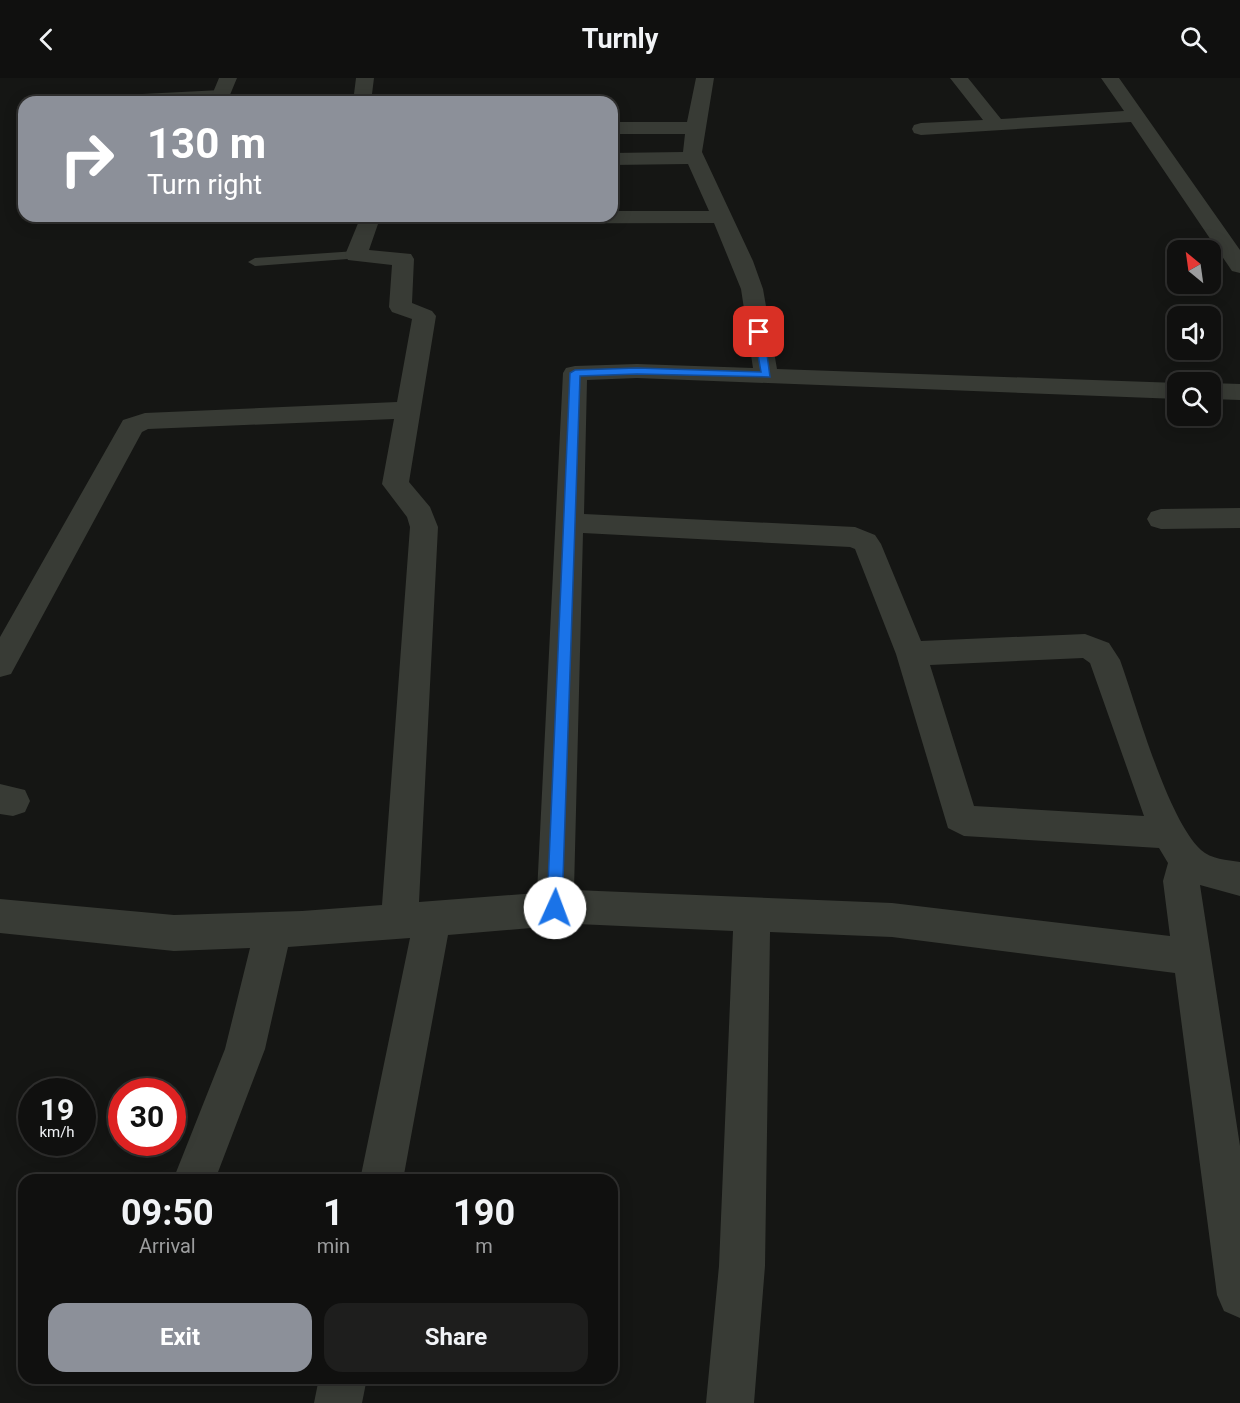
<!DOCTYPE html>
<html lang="en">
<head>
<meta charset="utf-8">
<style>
	:root { --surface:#10100f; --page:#1e1e1d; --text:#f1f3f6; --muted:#9c9d9e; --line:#30302f; --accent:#8c9099 }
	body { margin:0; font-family:Roboto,sans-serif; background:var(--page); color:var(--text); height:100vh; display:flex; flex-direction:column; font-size:22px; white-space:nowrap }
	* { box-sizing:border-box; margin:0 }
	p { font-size:20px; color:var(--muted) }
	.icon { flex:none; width:33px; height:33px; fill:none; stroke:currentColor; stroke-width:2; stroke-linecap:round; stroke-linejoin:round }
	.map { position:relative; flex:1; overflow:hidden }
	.side { position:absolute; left:18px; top:1096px; width:600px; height:210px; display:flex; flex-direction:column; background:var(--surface); border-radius:18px; box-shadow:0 3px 15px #0003,0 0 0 2px var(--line) }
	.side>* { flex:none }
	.top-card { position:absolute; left:18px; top:18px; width:600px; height:126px; border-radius:18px; box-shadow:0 3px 15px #0003,0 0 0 2px var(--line); background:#8c9099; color:#fff; overflow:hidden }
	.needle { width:39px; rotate:331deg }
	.tools { position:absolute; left:1167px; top:162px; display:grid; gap:12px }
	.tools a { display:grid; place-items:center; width:54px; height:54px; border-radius:12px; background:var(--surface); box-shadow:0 3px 15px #0003,0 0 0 2px var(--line); font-size:30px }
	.speed { position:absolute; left:18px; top:1000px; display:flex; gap:12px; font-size:30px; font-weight:700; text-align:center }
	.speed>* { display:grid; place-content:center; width:78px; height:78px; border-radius:50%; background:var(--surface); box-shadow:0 3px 15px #0003,0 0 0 2px var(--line); line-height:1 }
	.speed small { font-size:15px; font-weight:400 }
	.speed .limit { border:9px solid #d22; background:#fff; color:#111 }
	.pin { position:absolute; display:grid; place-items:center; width:51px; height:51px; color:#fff; margin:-26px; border-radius:12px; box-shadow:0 3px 9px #0006 }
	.me { position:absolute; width:66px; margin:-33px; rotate:2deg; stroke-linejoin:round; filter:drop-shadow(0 0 4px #0008) }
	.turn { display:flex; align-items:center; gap:21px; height:126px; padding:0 30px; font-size:27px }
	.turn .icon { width:78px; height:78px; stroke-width:2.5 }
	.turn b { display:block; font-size:42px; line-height:51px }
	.eta { display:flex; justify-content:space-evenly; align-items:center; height:102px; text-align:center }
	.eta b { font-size:36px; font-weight:700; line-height:42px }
	.primary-button { display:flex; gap:12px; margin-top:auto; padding:12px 30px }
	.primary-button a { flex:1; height:69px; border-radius:18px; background:var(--accent); color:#fff; font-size:24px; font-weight:700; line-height:69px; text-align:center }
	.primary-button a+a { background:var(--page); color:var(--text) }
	header { display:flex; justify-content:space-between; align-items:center; height:78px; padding:0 30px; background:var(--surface); font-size:27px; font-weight:700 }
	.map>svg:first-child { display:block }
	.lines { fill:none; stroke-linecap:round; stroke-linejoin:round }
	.service { fill:#383b35; fill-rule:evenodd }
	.minor { fill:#383b35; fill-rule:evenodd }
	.route { fill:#1a73e8; stroke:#114b97; stroke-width:1.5 }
</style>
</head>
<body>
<header><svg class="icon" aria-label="back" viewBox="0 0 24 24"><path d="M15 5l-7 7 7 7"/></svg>Turnly<svg class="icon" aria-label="search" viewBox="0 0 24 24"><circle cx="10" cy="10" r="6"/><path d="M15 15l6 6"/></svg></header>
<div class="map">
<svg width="1240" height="1325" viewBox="0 0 1240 1325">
	<rect width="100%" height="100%" fill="#151614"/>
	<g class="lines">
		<!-- service -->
		<path class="service" d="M221,12l6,4 -2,3 -90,5h-78l6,-4z
			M356,173l7,4 -2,3 -106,8 -7,-4 7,-4z"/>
		<!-- minor -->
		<path class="minor" d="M219,0h18l-10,24h-18z
			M356,0h18l-3,24h-18z
			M696,0h18l-12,74 51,109 10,28 14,80 401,14v16l-541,-21 -50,2 -3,134 271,13 20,8 6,9 40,97 164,-7 24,9 11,17c17,47 47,158 81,190 10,9 26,10 39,12v34l-40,-11 40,261v172l-16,-7 -7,-16 -42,-322 -283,-36 -122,-5 -5,334 -11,137h-48l13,-137 14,-335 -156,-7 -129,11 -45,245h-43l50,-242 -122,9 -23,102 -50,131h-42l52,-131 25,-101 -76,3 -174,-18v-34l174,16 128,-4 80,-6 28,-378 -3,-10 -25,-33 12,-65 -246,10 -6,3 -131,242 -11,3v-40l123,-217 22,-7 252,-11 15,-83 -20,-7 -3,-5 3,-42 -44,-5 -3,-5 16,-39h251v-5h97l-21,-47 -76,1v-12l71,-1 2,-18h-73v-12h75zM714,145l27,66 12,79 -116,-4 -62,2 -9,2 -3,5 -26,520 -118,9 19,-375 -8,-20 -21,-25 27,-166 -4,-5 -20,-8 2,-44 -3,-5 -42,-4 9,-26zM583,455l267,14 5,2 41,105 52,174 16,8 195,12 9,15 -5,18 7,55 -278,-33 -318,-13zM1083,580l7,5 54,153 -170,-10 -44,-141z
			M950,0h18l33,41 123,-8 -23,-33h18l121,172v23l-8,-2 -101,-149 -210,13 -7,-2 -2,-4 2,-4 7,-2 62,-3z
			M1210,305l30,1v16l-30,-1z
			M1240,430v20l-79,1 -10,-3 -4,-7 4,-7 10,-3z
			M0,706l25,6 5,11 -5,11 -12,4 -13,-2z
			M319,1300h48l-5,25h-48z"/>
	</g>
	<!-- route -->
	<path class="route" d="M759,251l5,3 6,45 -133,-3 -57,2 -18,532 -2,5 -5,2 -6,-2 -2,-5 23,-535 5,-3 62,-2 124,4 -7,-40z"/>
</svg>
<div class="tools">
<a><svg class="needle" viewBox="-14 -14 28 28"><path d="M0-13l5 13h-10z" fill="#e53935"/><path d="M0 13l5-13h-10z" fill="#9c9d9e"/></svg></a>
<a><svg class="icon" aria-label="sound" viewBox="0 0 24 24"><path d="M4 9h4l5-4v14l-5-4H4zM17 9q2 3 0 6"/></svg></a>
<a><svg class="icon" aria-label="search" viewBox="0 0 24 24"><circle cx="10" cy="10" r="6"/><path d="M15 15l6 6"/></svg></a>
</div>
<div class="speed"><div>19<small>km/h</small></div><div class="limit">30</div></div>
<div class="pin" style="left:759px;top:254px;background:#d93025"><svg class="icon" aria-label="arrive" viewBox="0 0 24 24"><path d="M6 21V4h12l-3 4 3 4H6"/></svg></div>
<svg class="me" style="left:555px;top:830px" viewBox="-20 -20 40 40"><circle r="19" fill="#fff"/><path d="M0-13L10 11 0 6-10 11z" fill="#1a73e8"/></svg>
<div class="top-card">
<div class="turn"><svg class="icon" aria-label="right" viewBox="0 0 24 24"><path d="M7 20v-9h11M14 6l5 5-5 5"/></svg><div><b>130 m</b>Turn right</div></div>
</div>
<section class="side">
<div class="eta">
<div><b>09:50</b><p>Arrival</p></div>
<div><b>1</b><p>min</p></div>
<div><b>190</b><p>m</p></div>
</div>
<div class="primary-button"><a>Exit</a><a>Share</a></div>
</section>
</div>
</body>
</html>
